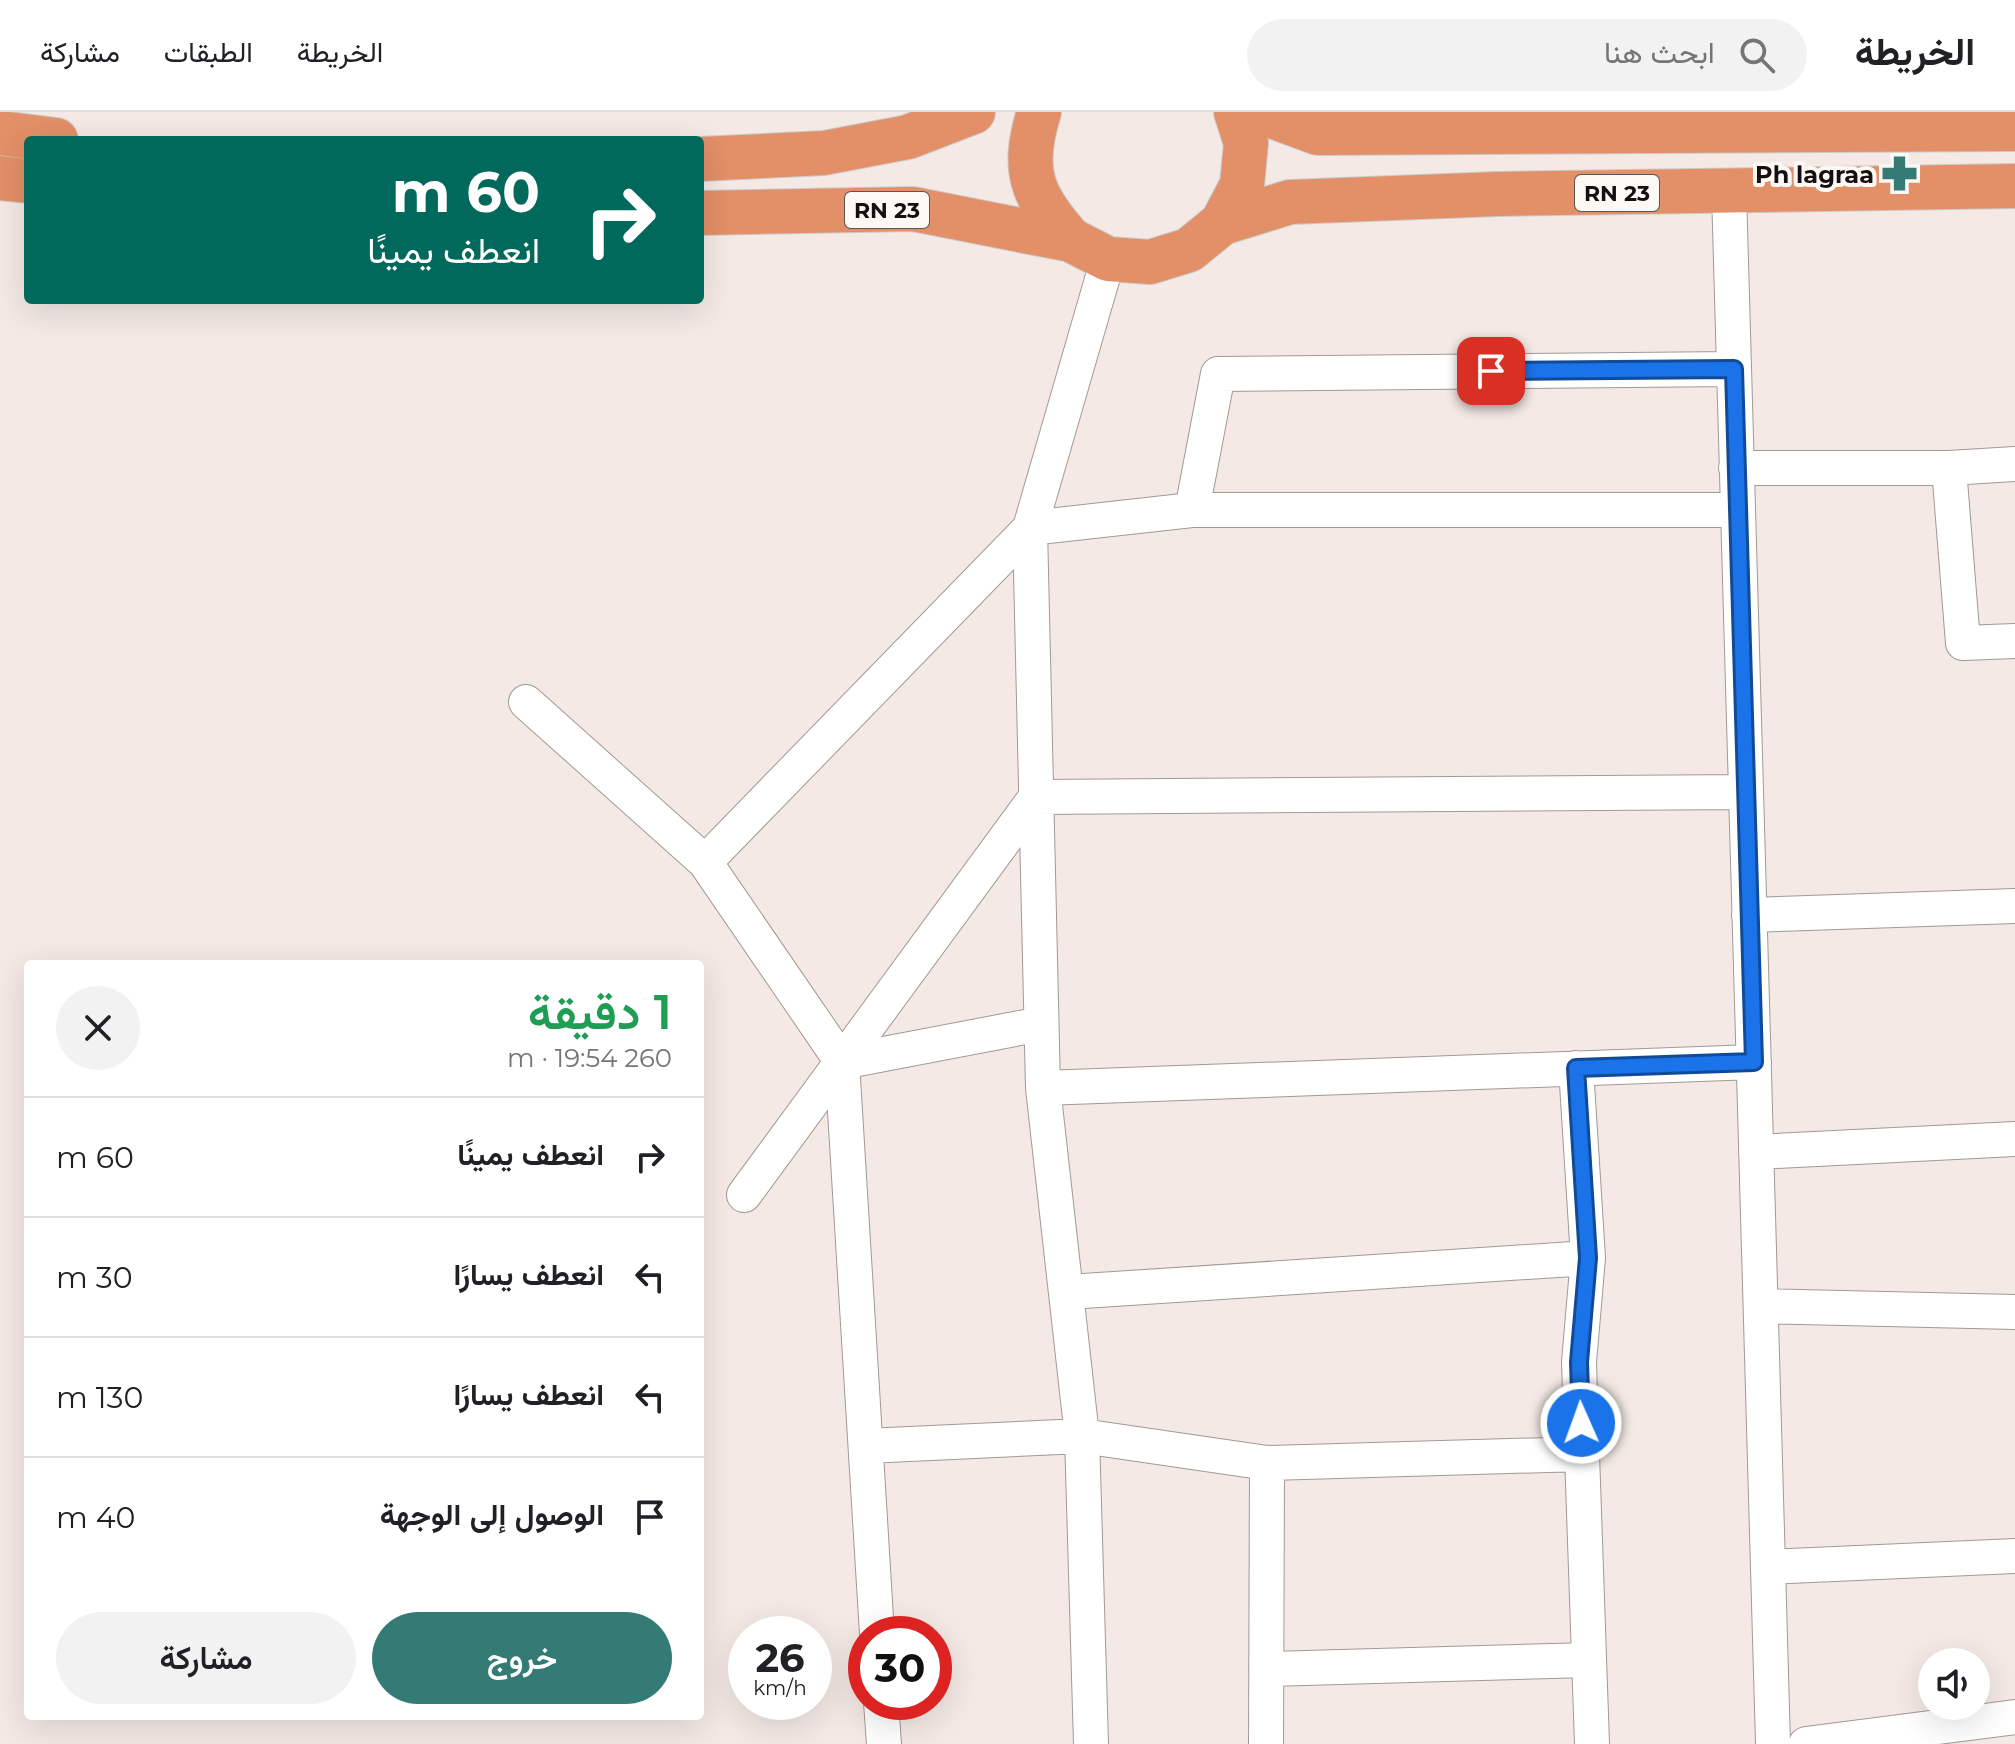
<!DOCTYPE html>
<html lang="ar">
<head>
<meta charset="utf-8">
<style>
	:root { --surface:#fff; --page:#f2f2f2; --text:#202124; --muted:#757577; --line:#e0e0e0; --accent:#347b75 }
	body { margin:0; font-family:Montserrat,Vazirmatn,sans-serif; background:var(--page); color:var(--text); direction:rtl; height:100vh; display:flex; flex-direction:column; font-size:30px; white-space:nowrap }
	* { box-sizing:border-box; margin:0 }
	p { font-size:26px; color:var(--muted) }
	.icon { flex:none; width:44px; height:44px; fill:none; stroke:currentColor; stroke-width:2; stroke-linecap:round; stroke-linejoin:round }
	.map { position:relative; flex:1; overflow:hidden; direction:ltr }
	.details { position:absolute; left:24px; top:848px; width:680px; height:760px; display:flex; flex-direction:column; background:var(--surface); border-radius:8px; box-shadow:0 8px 32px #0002; direction:rtl }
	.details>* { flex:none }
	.hud { position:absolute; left:24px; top:24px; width:680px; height:168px; border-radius:8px; box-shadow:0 8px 32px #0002; direction:rtl; background:#00695c; color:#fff; overflow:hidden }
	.controls { position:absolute; left:1918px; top:1536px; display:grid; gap:16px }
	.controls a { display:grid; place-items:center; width:72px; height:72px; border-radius:50%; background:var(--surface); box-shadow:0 8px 32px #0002; font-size:40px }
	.speed { position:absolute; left:728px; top:1504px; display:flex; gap:16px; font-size:40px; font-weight:700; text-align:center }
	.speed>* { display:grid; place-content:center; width:104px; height:104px; border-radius:50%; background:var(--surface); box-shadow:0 8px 32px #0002; line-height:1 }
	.speed small { font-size:20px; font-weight:400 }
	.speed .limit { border:12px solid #d22; background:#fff; color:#111 }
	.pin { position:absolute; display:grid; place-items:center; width:68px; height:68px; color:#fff; margin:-34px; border-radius:16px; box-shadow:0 4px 12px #0006 }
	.me { position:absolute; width:88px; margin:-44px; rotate:358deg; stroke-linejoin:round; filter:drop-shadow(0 0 6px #0008) }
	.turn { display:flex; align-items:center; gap:28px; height:168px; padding:0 32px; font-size:36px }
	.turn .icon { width:104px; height:104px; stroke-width:2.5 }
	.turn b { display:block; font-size:56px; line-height:68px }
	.round { display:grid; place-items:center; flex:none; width:84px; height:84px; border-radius:42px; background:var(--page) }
	.overview { display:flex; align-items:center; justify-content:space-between; height:136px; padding:0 32px }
	h1 { font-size:48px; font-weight:600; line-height:60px; color:#1e9e55 }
	.action { display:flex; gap:16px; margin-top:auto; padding:16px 32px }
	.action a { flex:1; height:92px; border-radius:48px; background:var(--accent); color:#fff; font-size:32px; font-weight:600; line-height:92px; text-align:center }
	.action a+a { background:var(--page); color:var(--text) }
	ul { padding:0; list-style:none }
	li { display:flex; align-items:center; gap:24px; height:120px; padding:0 32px; border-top:2px solid var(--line) }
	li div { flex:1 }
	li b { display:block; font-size:30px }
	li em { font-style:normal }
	header { display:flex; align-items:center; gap:48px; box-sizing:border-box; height:112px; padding:0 40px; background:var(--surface); border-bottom:2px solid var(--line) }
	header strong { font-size:38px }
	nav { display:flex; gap:44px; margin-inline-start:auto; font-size:28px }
	.search { width:560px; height:72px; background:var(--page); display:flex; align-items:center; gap:20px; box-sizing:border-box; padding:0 28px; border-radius:44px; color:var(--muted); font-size:30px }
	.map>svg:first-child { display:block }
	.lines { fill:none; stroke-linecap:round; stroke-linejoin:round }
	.street-casing { stroke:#a29995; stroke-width:36 }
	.highway-casing { stroke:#cbcaca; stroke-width:46 }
	.street { stroke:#fff; stroke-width:34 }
	.highway { stroke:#e38f67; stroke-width:44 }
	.route-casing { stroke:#114b97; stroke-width:20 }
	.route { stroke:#1a73e8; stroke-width:14 }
	.labels { text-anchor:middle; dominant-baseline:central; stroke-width:8; stroke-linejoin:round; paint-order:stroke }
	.shield { fill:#fef8f5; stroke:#5a5654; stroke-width:2 }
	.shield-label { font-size:22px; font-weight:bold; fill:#13100f }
	.poi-label { font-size:24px; font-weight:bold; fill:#13100f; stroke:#fef8f5; text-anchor:end }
</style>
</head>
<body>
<header>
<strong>الخريطة</strong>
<div class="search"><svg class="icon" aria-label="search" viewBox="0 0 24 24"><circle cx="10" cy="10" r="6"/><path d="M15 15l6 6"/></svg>ابحث هنا</div>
<nav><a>الخريطة</a><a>الطبقات</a><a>مشاركة</a></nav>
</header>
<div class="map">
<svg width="2015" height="1632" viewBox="0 0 2015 1632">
	<rect width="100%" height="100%" fill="#f4e9e5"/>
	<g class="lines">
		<defs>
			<path id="street" d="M1729,79l44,1553
				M1736,356h213l66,-4
				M1949,356l14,175 52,-2
				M1192,398l26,-136 516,-5
				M526,590l179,160 137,200 199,-38
				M705,750l325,-334 162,-18h546
				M1749,803l266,-9
				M842,950l35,572
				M1576,956l12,190 -9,104 3,92
				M1043,976l711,-26
				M1756,1040l259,-13
				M744,1083l292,-398 710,-5
				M1068,1180l520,-34
				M1761,1194l254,6
				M866,1334l216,-10 185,27 315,-9 10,290
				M1768,1455l247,-11
				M1268,1557l321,-9
				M881,1590l3,42
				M1091,1632l-9,-308 -39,-348 -13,-560 78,-269
				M1266,1632l1,-281
				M1806,1632l209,-27"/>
			<path id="highway" d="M1039,0c-18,58 -8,84 32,128
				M1261,0l57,21 697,-4
				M0,21l56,7
				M700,47l124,-6 84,-16 65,-25
				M0,66l28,3
				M700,101l213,-4 158,31 37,19 42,3 39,-12 33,-27 20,-38 4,-42 -10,-31
				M1222,111l68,-21 208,-8 517,-8"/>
		</defs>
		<!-- street casing -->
		<use href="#street" class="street-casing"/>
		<!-- highway casing -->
		<use href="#highway" class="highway-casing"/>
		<!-- street -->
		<use href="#street" class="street"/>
		<!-- highway -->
		<use href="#highway" class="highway"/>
	</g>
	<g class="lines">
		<defs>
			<path id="route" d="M1491,259l243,-2 20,693 -178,6 12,190 -9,104 2,61"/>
		</defs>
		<!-- route casing -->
		<use href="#route" class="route-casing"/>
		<!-- route -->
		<use href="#route" class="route"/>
	</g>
	<!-- icons -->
	<defs>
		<symbol id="pharmacy-bare" viewBox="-9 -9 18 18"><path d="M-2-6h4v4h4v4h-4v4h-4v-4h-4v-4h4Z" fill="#347b75" stroke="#fef8f5" stroke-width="2.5" paint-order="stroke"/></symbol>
	</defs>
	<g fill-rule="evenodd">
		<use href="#pharmacy-bare" x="1874" y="36" width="51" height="51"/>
	</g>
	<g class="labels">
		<!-- shield labels -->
		<g class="shield">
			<rect x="1575" y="63" width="84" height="36" rx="6"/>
			<rect x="845" y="80" width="84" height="36" rx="6"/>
		</g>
		<g class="shield-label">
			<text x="1617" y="81">RN 23</text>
			<text x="887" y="98">RN 23</text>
		</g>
		<!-- poi labels -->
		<g class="poi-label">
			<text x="1874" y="62">Ph lagraa</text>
		</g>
	</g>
</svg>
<div class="controls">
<a><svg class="icon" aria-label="sound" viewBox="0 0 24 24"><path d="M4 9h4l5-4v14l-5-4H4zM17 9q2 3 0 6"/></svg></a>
</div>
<div class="speed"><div>26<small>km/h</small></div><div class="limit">30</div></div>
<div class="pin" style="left:1491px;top:259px;background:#d93025"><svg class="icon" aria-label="arrive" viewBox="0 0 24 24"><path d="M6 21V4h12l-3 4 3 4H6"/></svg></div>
<svg class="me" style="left:1581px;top:1311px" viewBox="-20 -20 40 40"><circle r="17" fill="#1a73e8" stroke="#fff" stroke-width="3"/><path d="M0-11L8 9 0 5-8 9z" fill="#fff"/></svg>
<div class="hud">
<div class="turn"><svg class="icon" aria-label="right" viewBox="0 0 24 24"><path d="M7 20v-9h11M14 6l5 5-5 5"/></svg><div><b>60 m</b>انعطف يمينًا</div></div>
</div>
<section class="details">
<div class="overview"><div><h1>1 دقيقة</h1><p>260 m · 19:54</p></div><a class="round"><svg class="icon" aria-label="close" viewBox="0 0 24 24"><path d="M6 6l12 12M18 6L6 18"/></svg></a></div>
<ul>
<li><svg class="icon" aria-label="right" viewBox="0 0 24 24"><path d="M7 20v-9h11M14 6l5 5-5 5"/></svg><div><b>انعطف يمينًا</b></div><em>60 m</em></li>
<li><svg class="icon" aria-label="left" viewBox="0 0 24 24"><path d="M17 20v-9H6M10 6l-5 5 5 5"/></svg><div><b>انعطف يسارًا</b></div><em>30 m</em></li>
<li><svg class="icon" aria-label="left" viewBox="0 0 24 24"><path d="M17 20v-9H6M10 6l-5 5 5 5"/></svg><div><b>انعطف يسارًا</b></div><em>130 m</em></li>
<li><svg class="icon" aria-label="arrive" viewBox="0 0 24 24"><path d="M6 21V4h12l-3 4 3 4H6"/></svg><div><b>الوصول إلى الوجهة</b></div><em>40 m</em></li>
</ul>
<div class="action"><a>خروج</a><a>مشاركة</a></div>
</section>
</div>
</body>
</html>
